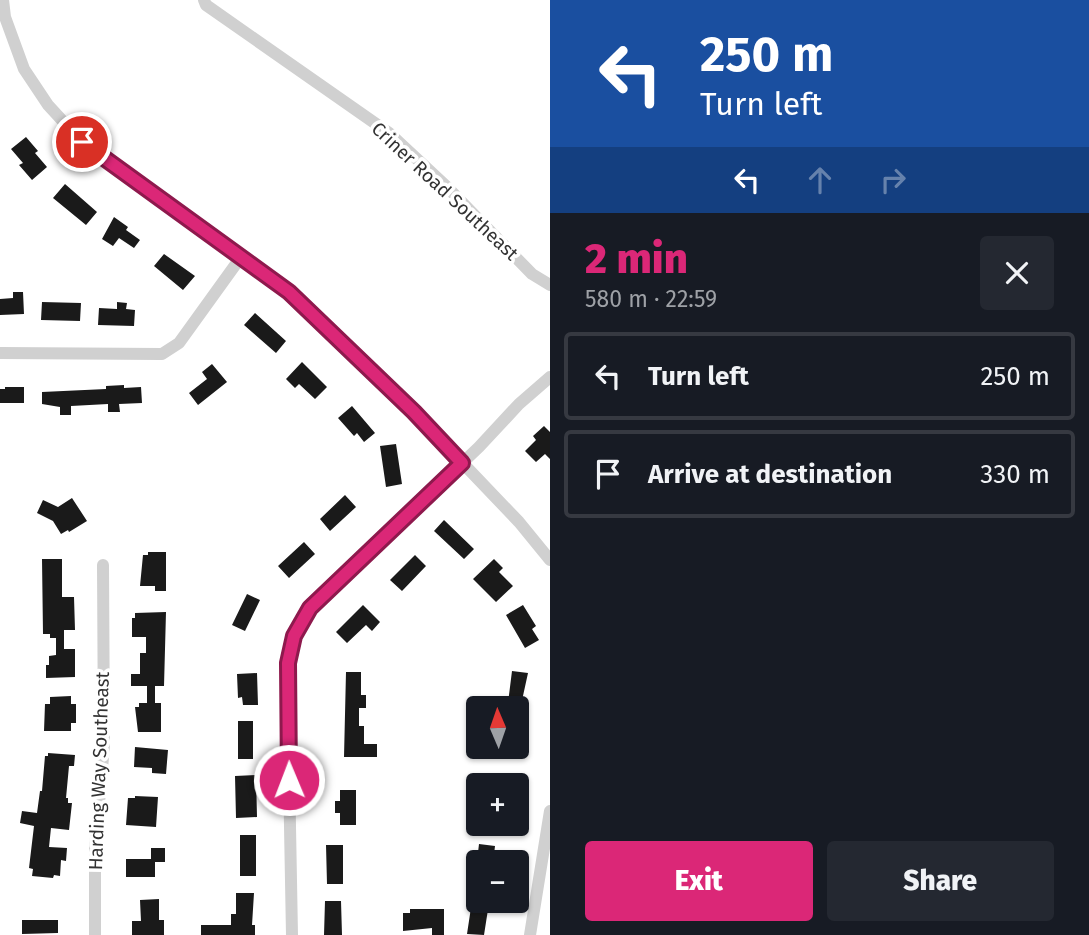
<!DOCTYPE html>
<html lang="en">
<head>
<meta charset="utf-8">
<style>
	:root { --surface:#171b24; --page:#242831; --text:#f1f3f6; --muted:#9ea1a6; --line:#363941; --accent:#db2777 }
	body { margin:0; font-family:"Fira Sans",sans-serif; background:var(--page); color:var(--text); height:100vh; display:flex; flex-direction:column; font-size:26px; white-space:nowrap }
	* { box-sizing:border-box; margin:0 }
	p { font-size:23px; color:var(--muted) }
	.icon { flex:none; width:38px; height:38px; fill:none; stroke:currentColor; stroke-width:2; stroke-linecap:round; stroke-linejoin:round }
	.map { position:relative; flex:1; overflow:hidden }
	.side { display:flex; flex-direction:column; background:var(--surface); width:539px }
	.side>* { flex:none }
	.hud { background:#1a4fa0; color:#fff; overflow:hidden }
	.needle { width:46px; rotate:358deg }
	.tools { position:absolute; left:466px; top:696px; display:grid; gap:14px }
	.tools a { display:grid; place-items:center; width:63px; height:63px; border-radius:7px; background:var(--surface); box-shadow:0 2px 5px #0004; font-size:35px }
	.pin { position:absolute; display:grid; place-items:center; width:60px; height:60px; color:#fff; margin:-30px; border:4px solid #fff; border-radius:50%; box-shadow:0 2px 7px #0007 }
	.me { position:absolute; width:77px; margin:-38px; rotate:359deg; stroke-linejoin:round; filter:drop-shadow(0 0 5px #0008) }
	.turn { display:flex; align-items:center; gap:24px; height:147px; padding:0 35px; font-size:32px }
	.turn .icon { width:91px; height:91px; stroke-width:2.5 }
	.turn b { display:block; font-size:49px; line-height:60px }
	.lanes { display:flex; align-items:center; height:66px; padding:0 35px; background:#0003; justify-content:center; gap:35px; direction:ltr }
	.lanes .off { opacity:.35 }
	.round { display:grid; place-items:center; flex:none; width:74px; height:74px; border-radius:7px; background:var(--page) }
	.overview { display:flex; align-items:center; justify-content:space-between; height:119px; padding:0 35px }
	h1 { font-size:42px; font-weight:800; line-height:52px; color:var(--accent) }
	.button { display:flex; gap:14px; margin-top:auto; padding:14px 35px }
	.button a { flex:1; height:80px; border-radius:7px; background:var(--accent); color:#fff; font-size:28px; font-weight:800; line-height:80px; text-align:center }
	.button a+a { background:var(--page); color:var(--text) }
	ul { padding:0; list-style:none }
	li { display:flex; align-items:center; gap:21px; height:88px; margin:0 14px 10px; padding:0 21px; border:4px solid var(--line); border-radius:7px }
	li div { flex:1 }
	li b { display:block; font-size:26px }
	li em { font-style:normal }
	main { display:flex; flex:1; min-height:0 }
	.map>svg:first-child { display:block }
	.building { fill:#1a1a1a }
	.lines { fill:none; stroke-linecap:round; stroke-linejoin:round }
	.minor { stroke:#d0d0d0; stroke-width:12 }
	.route-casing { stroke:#8e194d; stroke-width:18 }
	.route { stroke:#db2777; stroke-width:12 }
	.labels { text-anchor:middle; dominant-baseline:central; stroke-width:7; stroke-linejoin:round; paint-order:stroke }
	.street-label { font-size:19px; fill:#333; stroke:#fff }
</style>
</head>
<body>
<main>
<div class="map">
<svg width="550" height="935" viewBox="0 0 550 935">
	<rect width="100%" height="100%" fill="#fff"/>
	<!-- building -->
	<path class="building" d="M26,137l12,14 -3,2 12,14 -15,13 -13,-15 4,-2 -12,-14z
		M65,184l32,28 -11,13 -33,-27z
		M114,217l14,10 -2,3 14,10 -6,8 -15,-10 -6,8 -11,-7z
		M164,254l31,22 -12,14 -29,-24z
		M13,292h10l1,22 -24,1v-16l13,-1z
		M42,302l39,1 -1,18 -39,-1z
		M117,302l10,1 -1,6 9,1 -1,16 -36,-1 1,-17 18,1z
		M255,313l31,28 -10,12 -32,-28z
		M302,362l25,25 -12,12 -16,-15 -4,4 -9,-9z
		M212,364l15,18 -29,23 -9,-12 18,-14 -5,-7z
		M124,385v3l17,-1 1,16 -23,1 1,8h-12v-8l-37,2v9h-11v-8l-18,-3v-12l64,-3v-3z
		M5,387h19v16h-24v-14h5z
		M352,406l23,27 -11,9 -7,-9 -3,3 -16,-18z
		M544,426l6,6v27l-5,-5 -9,8 -11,-11 11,-11 -3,-4z
		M396,444l6,40 -16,3 -6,-41z
		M345,495l11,12 -26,24 -10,-12z
		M72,498l15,23 -18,11 -1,-2 -7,4 -8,-13 -16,-8 6,-13 15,7z
		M444,520l30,29 -10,10 -30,-28z
		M304,542l11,12 -26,24 -11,-12z
		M148,552h18v39h-11v-5h-15l3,-31h5z
		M415,555l11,11 -24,25 -12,-11z
		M42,559h20v38h12l1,33h-11v19h11v28l-29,1v-13h3v-9l7,-1v-17h-6v-4h-7z
		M494,559l9,9 -4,4 14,14 -17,16 -23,-23z
		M247,594l13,6 -15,31 -13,-6z
		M363,605l17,17 -8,9 -6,-6 -19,18 -11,-11z
		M523,605l13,21 -4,3 7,11 -14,8 -19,-33z
		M166,612l-2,74h-9v17h6v29h-23l-3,-25h4v-4h8v-17h-16v-12h9v-21h6v-16h-14v-19h3v-5z
		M512,671l16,2 -7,32 -13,-2z
		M346,672h15v23h5v13h-7v18h5v18h13v13h-33z
		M257,673l1,32h-15l-1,-8 -4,1 -1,-24z
		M71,696v8h5v19h-5v8h-27l1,-27h5v-7z
		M238,721h15v38h-15z
		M135,747l33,3 -2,24 -14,-1v-5l-18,-1z
		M48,753l27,2 -1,11h-5l-3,32h2v5h4l-3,27 -18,-2 -2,19 18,1 -1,13 -5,-1 -1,16 -6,-1 -1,3 -21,-2 1,-7 -4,-1 5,-42 -14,-3 2,-12 15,2 3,-22h2l3,-35h3z
		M256,775l1,42 -21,1 -1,-42z
		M340,790h16v35h-16v-12h-5v-12h5z
		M135,796l23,1 -2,30 -30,-2 2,-27h7z
		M240,835h16v41h-16z
		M479,844l16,2 -2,17h-15v8l-9,-1 2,-10 6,1z
		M326,845h17v39h-16z
		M151,848h14v14h-10v15h-29v-18h25z
		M236,893h18l-2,32h3v10h-54v-10h30v-11h5z
		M159,899v21h5v15h-32v-14h9l-1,-21z
		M325,901h16l1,34h-18z
		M472,901l17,2 -5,32 -17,-1z
		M410,909h34v26h-12v-7l-29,3v-18h7z
		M22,920h36v13l-36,1z"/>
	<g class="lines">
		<!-- minor -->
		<path class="minor" d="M3,0l2,17 19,52 24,36 34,37 207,150 125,120 105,110 31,38
			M204,0l2,5 183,128 59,55 84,86 18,11
			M0,353l162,1 17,-11 62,-86
			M95,935v-86l9,-103 -1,-181
			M292,935l-5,-272 7,-27 16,-28 169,-161 40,-43 31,-27
			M530,935l20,-124"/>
	</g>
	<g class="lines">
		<defs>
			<path id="route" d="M82,142l207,150 125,120 48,51 -152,145 -16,28 -6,27 1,117"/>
		</defs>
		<!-- route casing -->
		<use href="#route" class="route-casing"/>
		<!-- route -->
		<use href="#route" class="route"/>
	</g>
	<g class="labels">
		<!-- street labels -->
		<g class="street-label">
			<text transform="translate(445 191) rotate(43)">Criner Road Southeast</text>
			<text transform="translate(99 771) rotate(-88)">Harding Way Southeast</text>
		</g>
	</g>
</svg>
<div class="tools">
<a><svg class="needle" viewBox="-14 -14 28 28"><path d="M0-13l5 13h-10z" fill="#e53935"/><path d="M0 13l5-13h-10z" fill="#9ea1a6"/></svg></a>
<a>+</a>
<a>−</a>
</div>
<div class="pin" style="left:82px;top:142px;background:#d93025"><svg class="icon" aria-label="arrive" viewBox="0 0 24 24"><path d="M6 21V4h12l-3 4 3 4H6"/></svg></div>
<svg class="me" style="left:289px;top:780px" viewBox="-20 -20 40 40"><circle r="17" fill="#db2777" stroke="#fff" stroke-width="3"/><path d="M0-11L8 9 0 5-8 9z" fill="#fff"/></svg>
</div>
<section class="side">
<div class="hud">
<div class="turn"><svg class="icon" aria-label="left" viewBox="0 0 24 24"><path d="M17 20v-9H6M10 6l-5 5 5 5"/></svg><div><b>250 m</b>Turn left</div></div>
<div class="lanes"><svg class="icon" aria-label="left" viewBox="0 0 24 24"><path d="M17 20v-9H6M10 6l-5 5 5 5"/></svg><svg class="icon off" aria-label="ahead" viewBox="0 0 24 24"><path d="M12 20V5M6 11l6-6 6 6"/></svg><svg class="icon off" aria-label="right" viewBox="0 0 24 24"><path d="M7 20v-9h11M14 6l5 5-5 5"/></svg></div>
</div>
<div class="overview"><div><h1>2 min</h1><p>580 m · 22:59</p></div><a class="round"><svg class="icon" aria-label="close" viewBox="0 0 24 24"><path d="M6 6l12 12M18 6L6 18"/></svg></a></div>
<ul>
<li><svg class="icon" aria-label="left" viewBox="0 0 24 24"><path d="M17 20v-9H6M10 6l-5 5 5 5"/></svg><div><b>Turn left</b></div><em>250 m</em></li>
<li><svg class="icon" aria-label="arrive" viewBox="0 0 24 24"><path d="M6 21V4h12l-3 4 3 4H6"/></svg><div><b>Arrive at destination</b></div><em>330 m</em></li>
</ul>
<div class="button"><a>Exit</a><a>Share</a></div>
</section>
</main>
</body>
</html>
